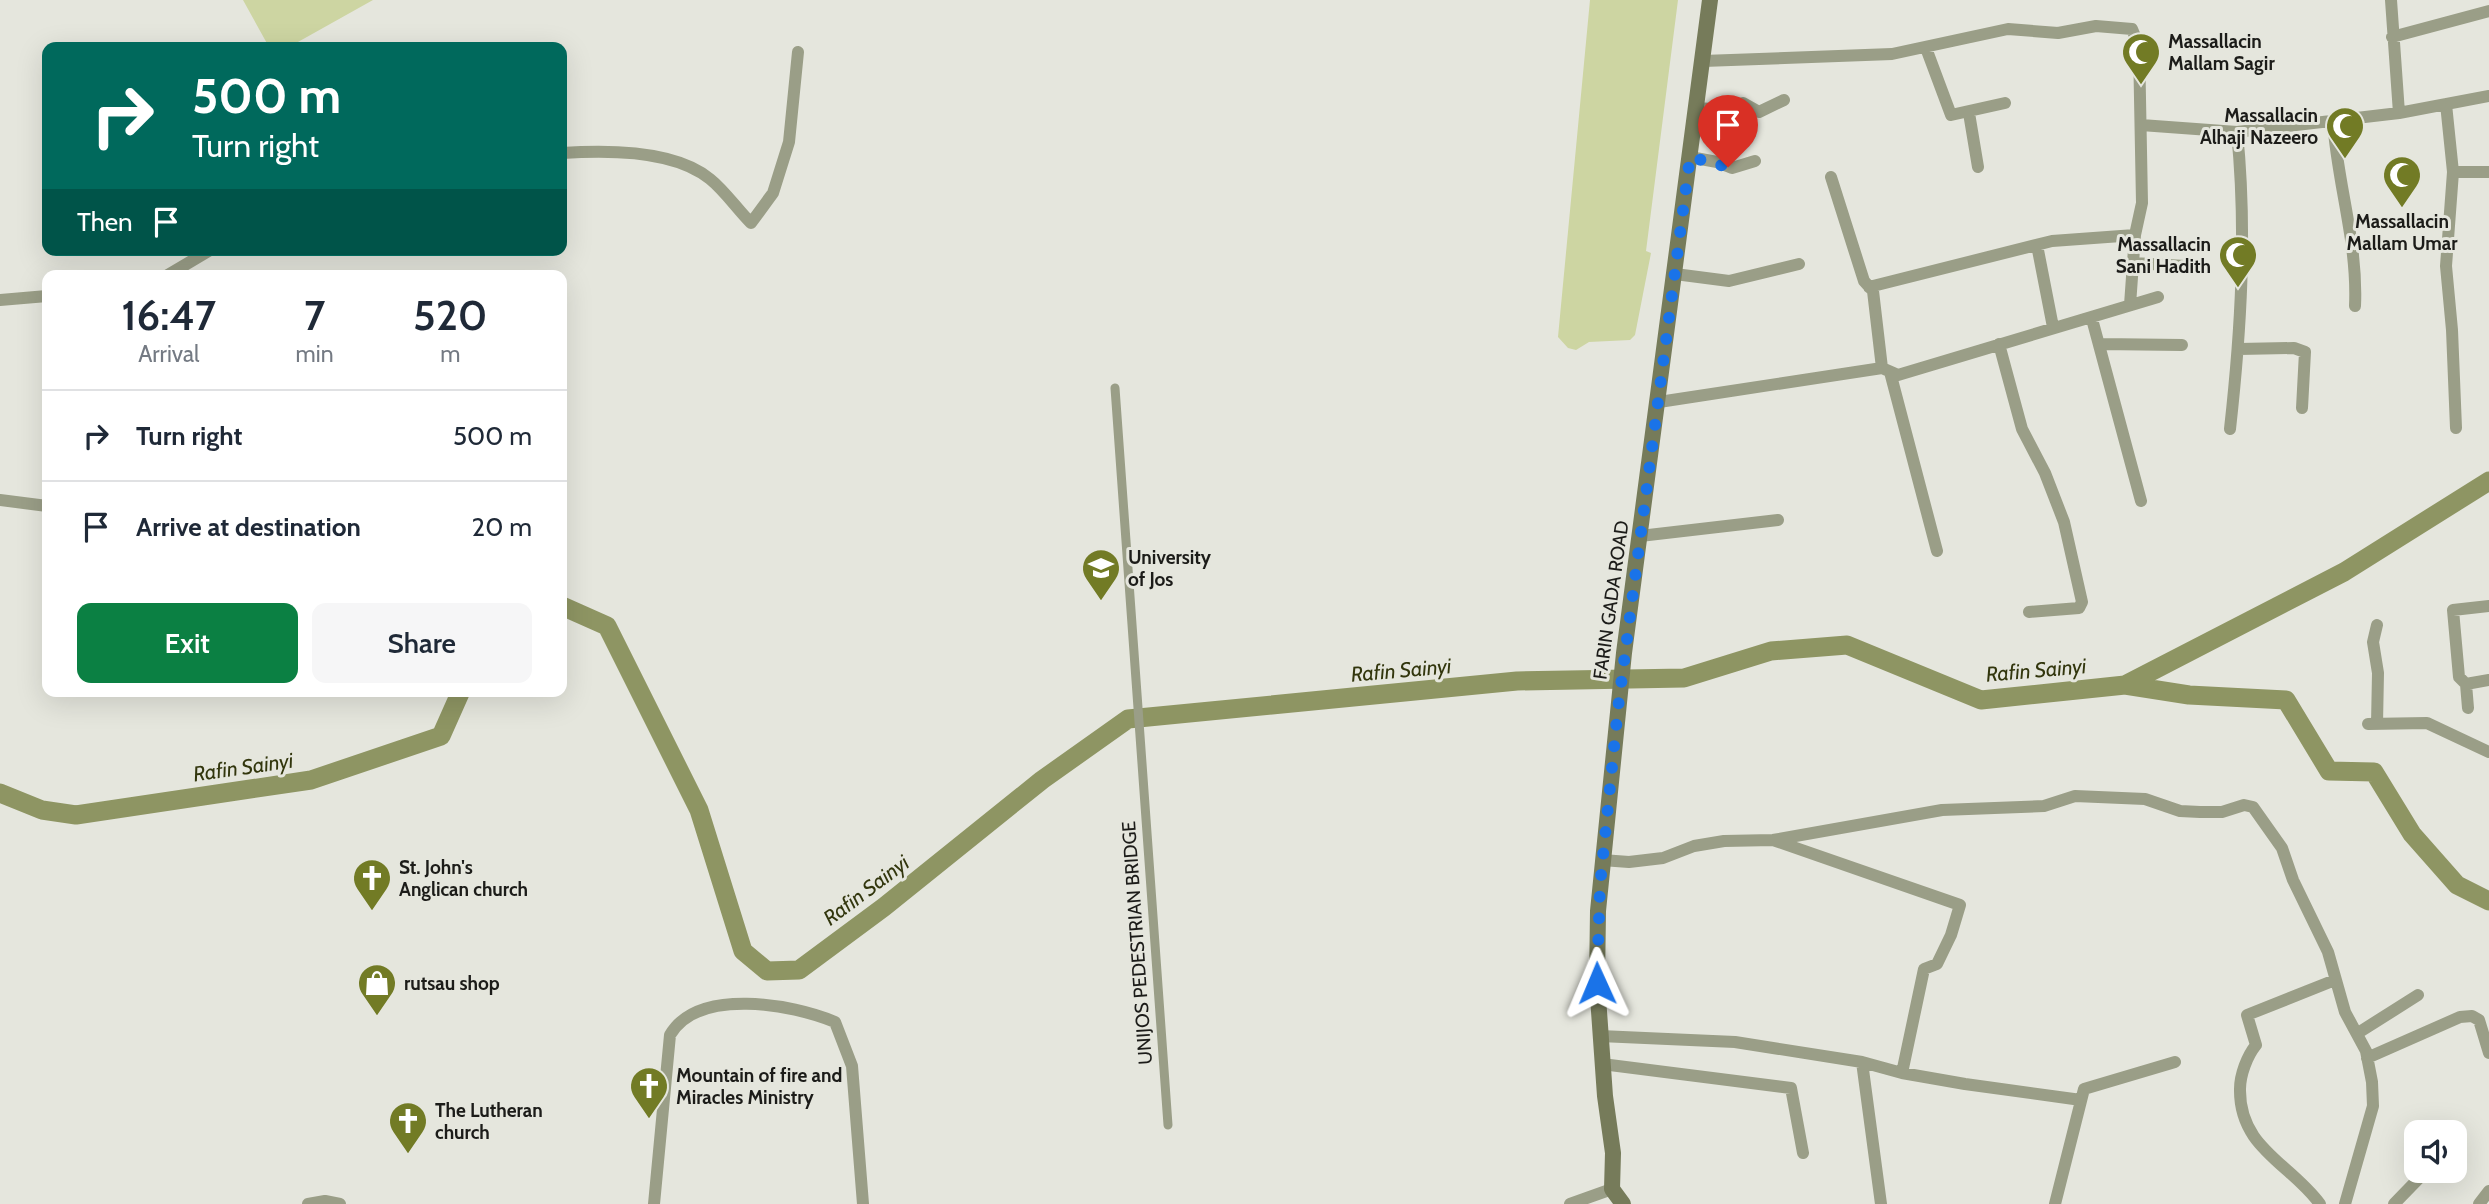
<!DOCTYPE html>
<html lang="en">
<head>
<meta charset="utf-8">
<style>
	:root { --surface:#fff; --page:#f6f6f7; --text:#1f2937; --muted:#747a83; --line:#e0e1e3; --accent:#0b8043 }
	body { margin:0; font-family:Cabin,sans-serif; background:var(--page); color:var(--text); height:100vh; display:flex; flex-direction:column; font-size:26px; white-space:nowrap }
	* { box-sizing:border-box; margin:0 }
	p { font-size:23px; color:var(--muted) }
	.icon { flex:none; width:38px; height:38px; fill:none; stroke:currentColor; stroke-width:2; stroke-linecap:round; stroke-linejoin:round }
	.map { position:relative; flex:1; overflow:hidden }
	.side { position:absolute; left:42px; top:270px; width:525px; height:427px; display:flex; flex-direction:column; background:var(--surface); border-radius:14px; box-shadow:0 7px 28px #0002 }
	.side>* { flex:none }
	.banner { position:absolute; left:42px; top:42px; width:525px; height:214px; border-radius:14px; box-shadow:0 7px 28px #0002; background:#00695c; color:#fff; overflow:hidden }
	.controls { position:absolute; left:2404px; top:1120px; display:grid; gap:14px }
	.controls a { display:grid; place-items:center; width:63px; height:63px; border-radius:14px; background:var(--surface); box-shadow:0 7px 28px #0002; font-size:35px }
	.pin { position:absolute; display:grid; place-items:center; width:60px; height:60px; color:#fff; margin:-72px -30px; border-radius:50% 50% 50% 0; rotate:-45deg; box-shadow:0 0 7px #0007 }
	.pin .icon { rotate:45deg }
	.me { position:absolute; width:77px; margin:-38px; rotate:359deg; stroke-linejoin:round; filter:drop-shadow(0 0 5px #0008) }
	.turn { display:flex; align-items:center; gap:24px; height:147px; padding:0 35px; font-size:32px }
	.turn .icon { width:91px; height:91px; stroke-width:2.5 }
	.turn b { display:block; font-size:49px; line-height:60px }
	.then { display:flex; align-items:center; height:66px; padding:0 35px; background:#0003; gap:14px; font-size:26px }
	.eta { display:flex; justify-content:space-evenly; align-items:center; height:119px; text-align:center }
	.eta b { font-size:42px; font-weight:600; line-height:49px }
	.button { display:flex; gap:14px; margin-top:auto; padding:14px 35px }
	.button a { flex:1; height:80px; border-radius:14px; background:var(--accent); color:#fff; font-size:28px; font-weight:600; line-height:80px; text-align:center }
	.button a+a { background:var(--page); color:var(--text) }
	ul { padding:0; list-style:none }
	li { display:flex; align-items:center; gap:21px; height:91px; padding:0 35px; border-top:2px solid var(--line) }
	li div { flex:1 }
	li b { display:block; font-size:26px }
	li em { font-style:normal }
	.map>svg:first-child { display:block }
	.green { fill:#cdd5a2 }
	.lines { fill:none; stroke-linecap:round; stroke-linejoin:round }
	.river { stroke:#8e9563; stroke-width:19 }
	.pedestrian { stroke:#9a9e87; stroke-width:9 }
	.minor { stroke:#9a9e87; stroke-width:12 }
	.secondary { stroke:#767b5a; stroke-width:16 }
	.route { stroke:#1a73e8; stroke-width:12; stroke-dasharray:0 21.6 }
	.labels { text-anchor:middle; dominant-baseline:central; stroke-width:6; stroke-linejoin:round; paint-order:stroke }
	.poi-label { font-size:19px; font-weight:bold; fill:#1c1c19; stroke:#e5e6dd; text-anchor:start }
	.street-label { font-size:19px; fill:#1c1c19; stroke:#e5e6dd }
	.water-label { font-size:21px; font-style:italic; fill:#32360d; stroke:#e5e6dd }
</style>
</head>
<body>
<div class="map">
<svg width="2489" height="1204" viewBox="0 0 2489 1204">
	<rect width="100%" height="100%" fill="#e5e6dd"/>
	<!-- green -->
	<path class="green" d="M243,0h130l-84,47h-20z
		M1590,0h88l-32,251 5,2 -16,82 -5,5 -41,2 -13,8 -8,-2 -10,-11z"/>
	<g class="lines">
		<!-- river -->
		<path class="river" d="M562,606l45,20 92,184 44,141 24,20 32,-1 85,-63 158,-127 86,-61 389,-38 167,-3 87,-27 76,-6 134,55 144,-15 219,-113 145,-91
			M2125,685l64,10 97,5 43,71 45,1 38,62 45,51 32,16
			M0,793l42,17 34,5 235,-35 130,-44 20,-45"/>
		<!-- pedestrian -->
		<path class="pedestrian" d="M1115,388l53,737"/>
		<!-- minor -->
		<path class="minor" d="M2391,0l8,113
			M2392,37l97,-26
			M1926,48l25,67 54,-12
			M1703,61l189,-7 116,-25 50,4 38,-7 36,3 7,17 3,157 -7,32 -5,70
			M2446,104l7,68 -7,94 6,64 4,98
			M1697,108l29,2 17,-7 16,9 25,-12
			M1969,113l9,54
			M2333,120c4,63 25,122 22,186
			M2141,125l96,7 162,-19 90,-17
			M562,153c44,-3 113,-3 148,26 15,12 27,30 41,44l22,-30 16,-51 9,-90
			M1690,157l27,5 15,6 23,-7
			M2453,172h36
			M1831,177l33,104 9,10 9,77
			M2037,245l16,82
			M2133,263l52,3
			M1675,274l54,7 70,-17
			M168,275l42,-25
			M1869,287l183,-46 83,-6
			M0,300l47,-4
			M2092,319l49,182
			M1999,344l23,85 23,44 19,49 18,80 -3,6 -50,4
			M2100,344l82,1
			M2239,349l55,-1 11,4 -3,56
			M1890,372l47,179
			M1659,402l223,-34 16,7 260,-78
			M2230,429c11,-99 17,-198 7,-297
			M0,500l47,6
			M1640,536l138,-16
			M2377,625l-4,17 5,31 -1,51
			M2466,684l-7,-7 -6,-67 36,-4
			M2468,708l-2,-24 23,-4
			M2368,724l59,-1 62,29
			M1773,840l187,65 -9,30 -14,29 -13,5 -22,104
			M1602,860l27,2 34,-4 31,-12 30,-5 49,-1 169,-30 102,-4 31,-10 70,3 35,12 20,1h22l22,-7 9,2 29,41 11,32 35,72 17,60 21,39 6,31 1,24 -28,98
			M2358,1033l60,-38
			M1600,1036l135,6 127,20 40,11 63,11 116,16
			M2367,1058l93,-41 12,-1 7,4 10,33
			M1862,1062l19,142
			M1602,1064l189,24 12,65
			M308,1204l17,-3 15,3
			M654,1204l16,-169c28,-48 122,-31 165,-13l17,44 11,138
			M1570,1204l42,-15
			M2055,1204l29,-115 91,-27
			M2320,1204c-30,-41 -81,-56 -80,-115 0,-14 7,-33 16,-44l-9,-30 88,-35
			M2394,1204l32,-33
			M2479,1204l10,-13"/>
		<!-- secondary -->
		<path class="secondary" d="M1623,1204l-11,-15 1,-36 -8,-57 -8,-113 1,-72 26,-258 86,-653"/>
	</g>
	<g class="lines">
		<!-- route -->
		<path class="route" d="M1597,983l3,-97 18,-178 72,-551 38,10"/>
	</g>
	<!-- icons -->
	<defs>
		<symbol id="mosque-pin" viewBox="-11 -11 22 30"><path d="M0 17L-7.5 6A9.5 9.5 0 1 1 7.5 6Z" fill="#727b25" stroke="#e5e6dd"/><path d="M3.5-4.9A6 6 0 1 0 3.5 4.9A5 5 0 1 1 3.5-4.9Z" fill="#fff"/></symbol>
		<symbol id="university-pin" viewBox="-11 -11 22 30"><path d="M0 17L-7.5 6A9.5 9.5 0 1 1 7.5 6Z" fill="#727b25" stroke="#e5e6dd"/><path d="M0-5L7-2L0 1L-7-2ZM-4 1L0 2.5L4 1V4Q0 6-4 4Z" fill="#fff"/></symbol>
		<symbol id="church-pin" viewBox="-11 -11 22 30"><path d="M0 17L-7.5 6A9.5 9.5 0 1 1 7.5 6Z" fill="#727b25" stroke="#e5e6dd"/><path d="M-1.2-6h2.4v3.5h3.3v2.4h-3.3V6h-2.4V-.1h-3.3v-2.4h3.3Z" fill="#fff"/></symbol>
		<symbol id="shop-pin" viewBox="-11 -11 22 30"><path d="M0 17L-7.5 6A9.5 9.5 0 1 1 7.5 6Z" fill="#727b25" stroke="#e5e6dd"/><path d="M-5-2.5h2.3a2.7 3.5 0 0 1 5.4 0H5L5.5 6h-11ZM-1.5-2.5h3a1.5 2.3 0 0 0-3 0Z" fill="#fff"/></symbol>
	</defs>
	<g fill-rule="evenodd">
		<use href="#mosque-pin" x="2119" y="30" width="44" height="60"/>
		<use href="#mosque-pin" x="2323" y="104" width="44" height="60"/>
		<use href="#mosque-pin" x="2380" y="153" width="44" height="60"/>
		<use href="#mosque-pin" x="2216" y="233" width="44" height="60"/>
		<use href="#university-pin" x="1079" y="546" width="44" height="60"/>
		<use href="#church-pin" x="350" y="856" width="44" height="60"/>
		<use href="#shop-pin" x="355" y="961" width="44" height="60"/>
		<use href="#church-pin" x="627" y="1064" width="44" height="60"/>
		<use href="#church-pin" x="386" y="1099" width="44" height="60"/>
	</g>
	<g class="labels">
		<!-- poi labels -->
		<g class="poi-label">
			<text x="2168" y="41">Massallacin<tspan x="2168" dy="22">Mallam Sagir</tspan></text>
			<text x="2318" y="115" text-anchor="end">Massallacin<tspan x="2318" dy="22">Alhaji Nazeero</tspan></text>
			<text x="2402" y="221" text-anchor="middle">Massallacin<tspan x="2402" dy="22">Mallam Umar</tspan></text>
			<text x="2211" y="244" text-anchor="end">Massallacin<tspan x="2211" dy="22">Sani Hadith</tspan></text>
			<text x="1128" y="557">University<tspan x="1128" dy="22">of Jos</tspan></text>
			<text x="399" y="867">St. John's<tspan x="399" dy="22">Anglican church</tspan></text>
			<text x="404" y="983">rutsau shop</text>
			<text x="676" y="1075">Mountain of fire and<tspan x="676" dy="22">Miracles Ministry</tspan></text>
			<text x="435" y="1110">The Lutheran<tspan x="435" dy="22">church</tspan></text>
		</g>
		<!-- street labels -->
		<g class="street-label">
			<text transform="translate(1611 600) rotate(-82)">FARIN GADA ROAD</text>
			<text transform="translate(1137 943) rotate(-94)">UNIJOS PEDESTRIAN BRIDGE</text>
		</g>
		<!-- water labels -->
		<g class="water-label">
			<text transform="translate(1401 670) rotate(-5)">Rafin Sainyi</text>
			<text transform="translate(2036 670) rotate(-5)">Rafin Sainyi</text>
			<text transform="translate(243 767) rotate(-8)">Rafin Sainyi</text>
			<text transform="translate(866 890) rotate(-37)">Rafin Sainyi</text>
		</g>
	</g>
</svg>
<div class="controls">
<a><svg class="icon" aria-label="sound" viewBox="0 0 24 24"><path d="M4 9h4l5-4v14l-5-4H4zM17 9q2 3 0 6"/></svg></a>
</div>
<div class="pin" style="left:1728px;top:167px;background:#d93025"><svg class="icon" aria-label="arrive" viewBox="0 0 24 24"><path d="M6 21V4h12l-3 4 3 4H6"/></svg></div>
<svg class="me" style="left:1597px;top:983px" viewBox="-20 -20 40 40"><path d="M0-17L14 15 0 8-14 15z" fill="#1a73e8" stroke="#fff" stroke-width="4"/></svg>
<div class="banner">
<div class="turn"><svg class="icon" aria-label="right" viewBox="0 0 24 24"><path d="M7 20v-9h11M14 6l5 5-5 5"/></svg><div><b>500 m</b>Turn right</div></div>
<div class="then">Then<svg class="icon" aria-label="arrive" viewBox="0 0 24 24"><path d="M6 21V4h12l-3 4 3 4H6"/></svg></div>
</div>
<section class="side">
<div class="eta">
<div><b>16:47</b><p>Arrival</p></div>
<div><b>7</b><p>min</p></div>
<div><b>520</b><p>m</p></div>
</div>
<ul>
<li><svg class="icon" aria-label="right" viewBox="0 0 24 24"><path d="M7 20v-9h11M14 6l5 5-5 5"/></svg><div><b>Turn right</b></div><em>500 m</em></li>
<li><svg class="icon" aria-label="arrive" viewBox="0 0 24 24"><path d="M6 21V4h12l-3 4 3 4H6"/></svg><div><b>Arrive at destination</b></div><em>20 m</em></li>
</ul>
<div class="button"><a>Exit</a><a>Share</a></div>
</section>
</div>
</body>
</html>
